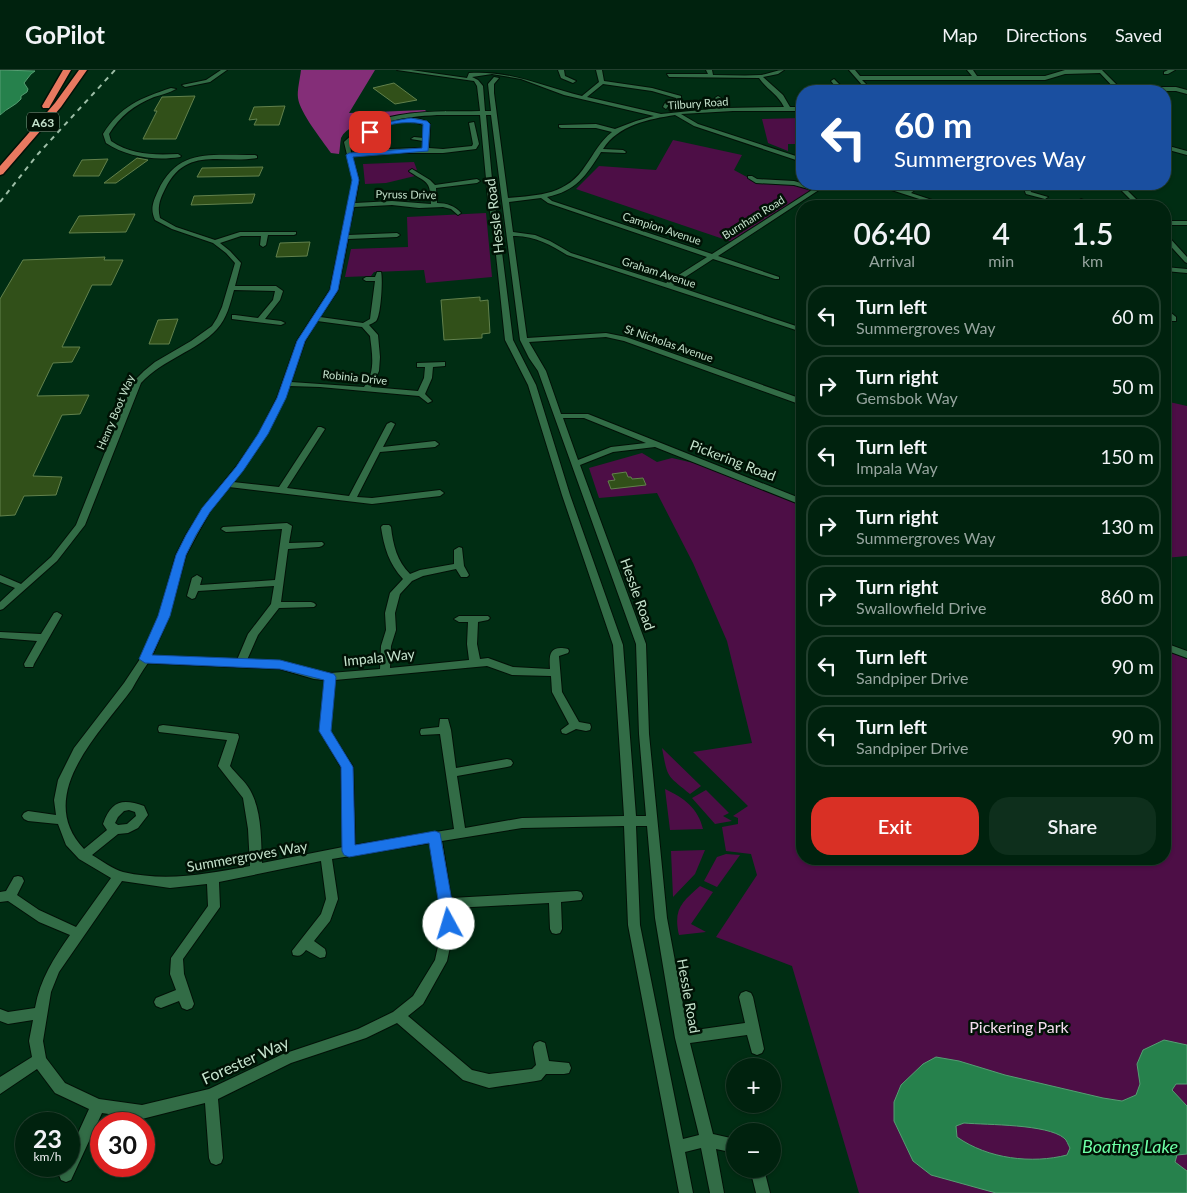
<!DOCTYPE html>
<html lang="en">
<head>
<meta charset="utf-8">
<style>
	:root { --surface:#00220e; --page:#0e2f1c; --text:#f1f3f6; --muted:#95a49e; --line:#223f2e; --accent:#d93025 }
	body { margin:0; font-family:Lato,sans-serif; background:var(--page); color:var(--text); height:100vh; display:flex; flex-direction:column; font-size:19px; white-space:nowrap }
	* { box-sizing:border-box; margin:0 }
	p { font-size:16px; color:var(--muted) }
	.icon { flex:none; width:28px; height:28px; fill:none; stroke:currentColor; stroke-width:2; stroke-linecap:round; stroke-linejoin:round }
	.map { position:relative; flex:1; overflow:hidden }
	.sheet { position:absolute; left:796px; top:130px; width:375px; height:665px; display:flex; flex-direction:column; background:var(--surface); border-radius:20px; box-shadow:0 1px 4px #0004,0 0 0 1px var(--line) }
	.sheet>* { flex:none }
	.banner { position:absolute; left:796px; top:15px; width:375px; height:105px; border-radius:20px; box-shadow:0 1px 4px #0004,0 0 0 1px var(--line); background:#1a4fa0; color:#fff; overflow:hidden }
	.buttons { position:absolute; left:726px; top:988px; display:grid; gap:10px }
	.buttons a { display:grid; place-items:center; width:55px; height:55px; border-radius:50%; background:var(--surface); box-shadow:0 1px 4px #0004,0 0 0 1px var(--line); font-size:25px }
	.speed { position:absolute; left:15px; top:1042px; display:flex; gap:10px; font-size:25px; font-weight:700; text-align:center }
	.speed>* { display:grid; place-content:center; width:65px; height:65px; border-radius:50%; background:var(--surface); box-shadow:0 1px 4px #0004,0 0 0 1px var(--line); line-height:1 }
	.speed small { font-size:12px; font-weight:400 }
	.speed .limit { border:8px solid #d22; background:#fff; color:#111 }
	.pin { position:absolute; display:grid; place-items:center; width:42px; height:42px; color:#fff; margin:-21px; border-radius:10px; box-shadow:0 2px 8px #0006 }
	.me { position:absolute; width:55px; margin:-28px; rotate:354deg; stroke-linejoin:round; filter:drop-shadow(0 0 4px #0008) }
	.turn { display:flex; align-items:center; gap:18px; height:105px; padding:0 15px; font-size:22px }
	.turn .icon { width:65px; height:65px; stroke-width:2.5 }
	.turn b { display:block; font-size:35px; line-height:42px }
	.eta { display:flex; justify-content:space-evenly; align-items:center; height:85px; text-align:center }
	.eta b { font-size:30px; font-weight:600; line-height:35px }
	.button { display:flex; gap:10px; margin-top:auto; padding:10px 15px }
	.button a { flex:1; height:58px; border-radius:20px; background:var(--accent); color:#fff; font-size:20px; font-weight:600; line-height:58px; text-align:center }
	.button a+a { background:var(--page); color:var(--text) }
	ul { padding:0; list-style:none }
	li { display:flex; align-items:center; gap:15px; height:62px; margin:0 10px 8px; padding:0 5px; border:2px solid var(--line); border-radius:20px }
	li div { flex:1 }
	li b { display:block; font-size:19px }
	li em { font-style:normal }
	header { display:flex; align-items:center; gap:30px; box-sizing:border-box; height:70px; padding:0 25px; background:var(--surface); border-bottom:1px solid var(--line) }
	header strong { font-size:24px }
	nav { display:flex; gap:28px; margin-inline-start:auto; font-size:18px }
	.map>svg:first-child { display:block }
	.green { fill:#4d0e46 }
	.forest { fill:#842e78 }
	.water { fill:#26814c; stroke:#559e72; fill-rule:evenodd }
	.building { fill:#315019; stroke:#62814c }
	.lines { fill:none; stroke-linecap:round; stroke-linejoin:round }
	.minor-casing { stroke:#021107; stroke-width:2 }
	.highway-casing { stroke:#021107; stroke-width:3 }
	.minor { fill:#326c46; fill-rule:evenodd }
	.highway { fill:#e97960; fill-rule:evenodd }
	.rail { stroke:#9dbea7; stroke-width:2; stroke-dasharray:5 5; stroke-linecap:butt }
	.route { fill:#1a73e8; stroke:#114b97 }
	.labels { text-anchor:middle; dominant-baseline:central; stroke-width:5; stroke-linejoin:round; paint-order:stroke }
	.far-street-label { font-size:11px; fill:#c4e2cc; stroke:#001205 }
	.shield { fill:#001205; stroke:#89a490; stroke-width:1 }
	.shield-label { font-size:12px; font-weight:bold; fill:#c4e2cc }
	.street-label { font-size:14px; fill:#c4e2cc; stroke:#001205 }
	.near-park-label { font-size:16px; fill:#f4dcee; stroke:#001205 }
	.near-street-label { font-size:16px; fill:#c4e2cc; stroke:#001205 }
	.near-water-label { font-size:18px; font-style:italic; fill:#6dffa5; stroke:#001205 }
</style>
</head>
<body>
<header>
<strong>GoPilot</strong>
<nav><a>Map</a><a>Directions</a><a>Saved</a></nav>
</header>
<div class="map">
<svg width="1187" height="1123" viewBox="0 0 1187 1123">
	<rect width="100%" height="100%" fill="#002d13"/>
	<!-- green -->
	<path class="green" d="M802,48v26h-14v7l-20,-8 -6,-24z
		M673,70l69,15 -8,15 22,12 39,2 22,7 -82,52 -159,-54 23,-23 57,4z
		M414,92l3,8 -9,1 7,5 -29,7 -21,1 -2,-20z
		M486,143l6,64 -66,6 -2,-13 -50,2 -3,4 -26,1 6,-28 57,-2 -1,-30z
		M1165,331l22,5v150l-22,2z
		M642,383l15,9 15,-4 26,6 104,42v353h363v-209l22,9v534h-328l-67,-227 -76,-29 41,-62 -6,-21 -25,-3 -4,-24 16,-3v-6l-5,-2 15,-10 -55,-54 59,-9 -25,-102 -34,-78 -36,-70 -58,5 -10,-30z
		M662,678l39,38 -11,8c-24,-20 -22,-15 -28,-46z
		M665,719c19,9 33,19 38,40l-33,1z
		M706,720l23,23 -6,3 9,5 -17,3 -23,-26z
		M705,780l-10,24 -22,23 -2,-46z
		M726,784l14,1 -23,32 -13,-6 13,-24z
		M700,816l13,6 -22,32 15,8 -27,3c-6,-26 3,-33 21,-49z"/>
	<!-- forest -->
	<path class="forest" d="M301,0h74l-26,43 76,-3 3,3c-20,1 -78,4 -87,25 -1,5 -1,11 -2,16l-8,-1c-9,-13 -31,-40 -33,-55 -1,-8 2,-19 3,-28z"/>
	<!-- water -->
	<path class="water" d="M0,0l35,1 -4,3 -7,9 4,6 -1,3 -6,4v3c-6,7 -14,9 -21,16z
		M1164,970l23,5v39h-11l-4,6 15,16v48l-10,1 -2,7 12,9v22h-191l-65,-18 -18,-14 -19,-40v-19l7,-17 22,-21 13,-7 23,4 46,14 98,23 19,3 14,-6 4,-11 -3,-20 6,-14zM964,1053c24,2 83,1 100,15 3,2 4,7 6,10l-3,7c-35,9 -79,4 -110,-18l-1,-11z"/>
	<!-- building -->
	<path class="building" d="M394,13l23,17 -22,4 -22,-16z
		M195,26l-19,43h-33l14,-28h-3l8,-14z
		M285,36l-6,19h-25l3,-6 -8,1 5,-13z
		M137,88l11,2 -32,23h-12z
		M108,89l-9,17h-26l9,-16z
		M263,97l-4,9 -62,1 5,-9z
		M255,124l-3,9 -61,2 3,-9z
		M135,144l-9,18 -57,1 10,-17z
		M310,172l-3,14 -31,1 4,-14z
		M105,187l-1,3h19l-12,25h-19l-30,62h18l-8,15 -19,1 -16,33 52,-1 -9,19 -18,1 -29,61 29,1 -6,18 -32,1 -9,19 -15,1v-217l23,-39z
		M480,227v4l8,-1 2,33 -8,1v4l-38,2 -3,-40z
		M178,249l-9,25h-20l9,-24z
		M626,402l2,5h3l1,2 11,-1 3,7 -35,4 -3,-8 7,-1 -3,-6z"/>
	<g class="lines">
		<defs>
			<path id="minor" d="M221,0h6l-17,12 -25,5 -3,-2 24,-5z
				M397,0h14l56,8 2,-5c42,-3 74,14 113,23l17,-14 -3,-12h6l2,11 48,7 29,8v5l-12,4 -3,4 -3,-2 2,-4 11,-3v-2l-24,-7 -49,-7 -16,13 74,17 59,-6 -5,-10 3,-2 3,2 4,10 59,-1c-7,-14 -17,-17 -25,-29l-90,-1 -2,-3h41l-2,-4h6l1,5c16,0 32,1 48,0 8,-1 15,-5 23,-5l-6,4 -15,3 20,18 7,12h12v4h-69l-52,3 17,10 104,34v4l-108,-36 -19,-11c-26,4 -57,10 -72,34l20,1 3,2 -1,1 -24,-1c-15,24 -25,39 -54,45l5,4 160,53 100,-64 -18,-5 -38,-2 -8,-5v-2h4l5,3 37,2 22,6 5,-3h7l-110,72 61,21v2h-4l-62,-20 -40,26 129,43v4l-235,-77c-16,-10 -34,-20 -54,-19l14,102 79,-5 20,4 176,62v5h-3l-175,-63 -18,-4 -77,5 17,29 15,43h27l214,85v6l-3,-1 -144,-57 -42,5 -33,13 66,179 3,90 18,184 21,113 57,-8 -6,-26 2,-4 5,-2 5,2 2,4 11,52 -2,4 -5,2 -5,-2 -5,-18 -57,8 23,91 22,5v14l-19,-4 8,44h-14l-9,-45 -16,4 8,41h-14l-51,-268 -4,-99 -102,2 -80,13 9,57 126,-7 4,1 2,4 -2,4 -20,2 1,27 -2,4 -4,1 -4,-1 -2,-4 -1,-26 -96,5 2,16 -8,37 -24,43 -15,12 64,54 17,4 43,-5 4,-4 -3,-18 2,-4 5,-2 5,2 4,18 20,2 2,5 -2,5 -5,1h-18l-5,6 -5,1 -47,7 -26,-8 -66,-57 -31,15 -75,25 -73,36 5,59 -2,5 -5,2 -5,-2 -2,-5 -4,-55 -63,16 -40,-6 -31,67 -5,2 -5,-2 -2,-5 3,-9h7v-13l20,-44 -34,-16 -18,-24 -37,25v-17l32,-20 -3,-16 4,-21 -25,4 -8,-3v-12l8,3 27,-4c5,-29 19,-50 35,-73l-31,-13 -31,-21 -8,1v-10l6,-1 8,-14 4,-1 4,1 2,4 -7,14 22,15 37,17 35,-49 -32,-19 -13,-14 -8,-21 -30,-3 -4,-2 -2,-3 2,-3 4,-2 28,4 -2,-15 4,-20 16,-32 50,-65 16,-24 19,-43 17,-61 10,-20 17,-27 33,-41 23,-33 18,-36 20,-57 33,-51 23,-110 -9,-38c34,-35 91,-30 136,-31l-3,-25 -3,-5zM492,4l29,5 43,16 90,21 -18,5 -21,8 -19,-5 -37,1v2l2,1h35l16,4c-12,9 -18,22 -26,33 -19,30 -46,30 -78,33l-14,-105v-9l5,-6 -5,-1 -6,7 3,27h-6l-2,-25 -5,-6 -6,-3zM437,45h43l8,85 6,36 11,104 23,45 34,110 51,150 11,171 -102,2 -57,10 -8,-52 50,-9 4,-1 2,-3 -2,-3 -4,-1 -51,9 -5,-38 -3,-11h-8l-1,8 -18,2 -1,3 1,3 19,-1 14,95 -99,16 -2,-78 -23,-36 5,-51 152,-14 25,9 39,1 1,16 17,32 -8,6 1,3 4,1 10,-5 10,2 4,-1 1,-3 -1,-3 -11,-2 -17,-30 -3,-36 9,-3 1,-2 -1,-2c-19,-4 -19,6 -18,20l-37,-2 -25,-9 -8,1 -3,-15 1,-22 10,-2 2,-2 -2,-2h-29l-5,3 5,3h9l-1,22 2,16 -79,8 1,-22 5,-16 -1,-17 5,-19 12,-13 11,-5 33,-7 5,8h6l2,-2 -5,-9 -2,-18 -3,-1 -5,3v14l-34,6 -10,4c-13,-13 -17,-29 -19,-47l-2,-2h-6l-2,2c3,20 8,37 22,52l-13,14 -5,20 1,17 -5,16 -1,23 -50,4 -16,-2 -34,-10 -33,-1 11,-25 21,-27 35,-1 2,-2 -2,-2 -3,-1h-30l7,-53 31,-2 3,-1 2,-2 -2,-2 -33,1 3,-17 -5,-3 -64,4 -2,2 5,3 56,-3 -7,51 -75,5 2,-7 -5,-3 -5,3 -5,18 5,3 3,-1 3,-7 76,-5 -3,18 -23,30 -11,26 -85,-4 17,-40 17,-61 24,-44 19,-24 143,17 68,-8 4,-3 -4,-3 -68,8 -15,-1 23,-45 55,-5 4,-3 -4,-3 -52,6 12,-23 -4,-2 -4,2 -38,72 -62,-8 38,-59 -4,-2h-3l-39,60 -46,-5 34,-48 22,-48 31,1 99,9 9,7 4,-2 -7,-7 7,-16 1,-11 12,-1v-4l-28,1v4h8l-1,11 -6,13 -47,-4 8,-16 1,-14 -2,-22 -9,-10c0,0 6,-3 7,-4 5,-5 7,-43 5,-49h-4l-2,5h-9l-3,2 3,2h9l-5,38 -7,4 -43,-6 18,-27 10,-51 49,-2 3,-2 -3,-2 -49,2 6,-28 38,-2 27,3 24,-1 8,2 7,6 3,-2c-6,-7 -14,-10 -24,-10l-1,-15 41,-5 3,-2 -3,-2 -42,6 -5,-5 -18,-11 -3,2 1,1c19,12 20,9 21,32l-39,-3 -37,2 4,-23 -7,-24 37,-3h54l33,-4 3,-5 -5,-22 -5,1 4,21 -1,2 -29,3 -14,-1 1,-24c-5,-4 -15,-8 -21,-4l1,1 14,4v13l-10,-1 -3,2 12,2v7l-34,1 -38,4 -1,-11c26,-22 54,-25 87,-27zM486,45h5l29,225 9,18 9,13 98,273 3,90 7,82h-10l-13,-171 -53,-150 -34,-110 -23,-45 -13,-104 -6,-36zM541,128l7,5 159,54 -41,26 -95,-30 -21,-12 -15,-6 -22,-3 -4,-30zM317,251l45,6 8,9c2,17 6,36 -6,51l-73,-5 14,-41zM563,348h21l62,25 -35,4 -33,13zM148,593l132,6 34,10 11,1 -5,51 21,36 2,80 -81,16c-1,-23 0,-52 -12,-73 -5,-9 -14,-16 -20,-24l9,-29 -1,-3 -75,-9 -4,1 -1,3 1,3 68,8 -9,26 25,32 5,31 2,37c-44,8 -83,16 -127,6 -10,-3 -21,-11 -31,-17l26,-21 10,-1 10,-5 10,-13 -4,-9c-22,-8 -33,-5 -41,18l4,6 -23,19c-51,-54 17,-117 48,-160 5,-9 10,-18 16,-26zM129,740l6,2 1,4 -9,8 -9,1 -3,-2 3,-6 6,-6zM636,756h11l8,92 20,120 24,97 -16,4 -43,-214zM430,773l13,81 -8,36 -22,36 -20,16 -35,17 -75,25 -74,35 -67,16 -43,-6 -34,-16 -19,-25 -3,-17 8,-49 8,-20 63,-91 48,7 37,-4 1,22 -37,52 -1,16 6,16 -20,8 -2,4 2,4 5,2 18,-7 3,7 5,2 5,-2 2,-4 -10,-30 -1,-15 37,-52 -1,-25 102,-21 5,38 -5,15 -29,37 1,4c7,2 9,0 13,-5l14,8 5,-1 1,-4 -1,-4 -11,-8 16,-20 8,-22 -6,-40z
				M558,0h6l1,6 11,5 -3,2 -12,-5z
				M849,0h6l5,6h112l-5,-6h6l4,6h68l20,-6h37l17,17h57l11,3v4l-11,-3h-59l-17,-18 -35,1 -20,6h-183l4,4 -3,2z
				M1168,0h7l-7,4h-4v-2z
				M834,9l8,8h24l3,2 -3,2 -28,-1 -7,-9z
				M171,18l5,1c-7,4 -15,6 -22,8 -20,8 -34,19 -45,37l2,7c20,14 43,14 67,13l3,2 -1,1c-25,4 -53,0 -74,-14l-3,-9c17,-28 38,-36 68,-46z
				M379,55l3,2 -1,1 -15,10h-4v-2z
				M1165,75l22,6v4l-22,-6z
				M255,85l2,1v2c-37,6 -71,-12 -92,31 -5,10 -8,18 -5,29l16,9 39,13 25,-8h56v2l-2,1h-26l-2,10 -3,2 -3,-2 1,-9h-20l-21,7 10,8 11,12 -6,23h41l7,5 -3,9 -15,19 16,2 4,2 -4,2 -49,-6v-4h3l23,3 15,-18 2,-9 -41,-1c-4,14 -7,28 -17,39 -20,22 -54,30 -76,54l-56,142 -28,36 -54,48 -3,1v-8l15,-14 -15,-6v-7l21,9 30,-27 25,-32 57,-143 11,-11 11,-9 36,-21 21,-15 5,-8 5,-11 13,-44 -9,-10 -13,-10 -41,-14 -17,-9c-5,-11 -2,-18 3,-29 20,-44 55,-35 97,-36z
				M873,114h9l24,7 9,-7h7l-11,9 39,13h-9z
				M1022,114h6l3,8 17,5 -3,2 -19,-5z
				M1115,114h6l22,22h-6z
				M1081,129l2,1 5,6h-6l-4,-5z
				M1165,151h22v4h-22z
				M1165,164l2,1 20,22v6l-2,-1 -20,-22z
				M1165,197l22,2v4l-22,-2z
				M1165,238l11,9v4h-6l-5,-7z
				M57,542l5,3 -28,49 -1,3h-8l-1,-3 13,-23 -37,-3v-6l41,2 13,-21z
				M1165,573l22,8v7l-22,-8z
				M750,1099h14l6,24h-14z"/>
			<path id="highway" d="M63,0h8l-22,38h-6l-1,-2z
				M79,0h8l-26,37 -58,67 -3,1v-9l55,-63z"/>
		</defs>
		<!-- minor casing -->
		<use href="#minor" class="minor-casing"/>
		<!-- highway casing -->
		<use href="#highway" class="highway-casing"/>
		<!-- minor -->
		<use href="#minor" class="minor"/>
		<!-- highway -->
		<use href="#highway" class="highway"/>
		<!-- rail -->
		<path class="rail" d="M0,132l38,-48 77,-84"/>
	</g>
	<!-- route -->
	<path class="route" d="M411,48l16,3 3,3 -2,27 -75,6 6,23 -21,110 -33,51 -19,57 -18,36 -25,37 -33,41 -14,23 -10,20 -16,61 -18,39 128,5 54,14 2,3 -5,54 22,36 2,78 80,-14 5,2 16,91 -2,5 -5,2 -5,-2 -2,-5 -13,-81 -80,14 -5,-2 -2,-4 -1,-84 -22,-36 5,-51 -44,-11 -135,-6 -6,-4 19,-43 18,-61 10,-20 16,-27 34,-41 22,-33 19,-36 20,-57 33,-51 22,-110 -6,-25 3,-2 73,-5 1,-24c-11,-2 -23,-2 -33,1 -8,3 -16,11 -23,7l21,-10z"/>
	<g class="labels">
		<!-- far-street labels -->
		<g class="far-street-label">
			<text transform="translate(698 33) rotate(-4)">Tilbury Road</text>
			<text transform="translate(406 124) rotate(1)">Pyruss Drive</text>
			<text transform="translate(753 147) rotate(-32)">Burnham Road</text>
			<text transform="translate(662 158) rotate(18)">Campion Avenue</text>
			<text transform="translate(659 202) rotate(18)">Graham Avenue</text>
			<text transform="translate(669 273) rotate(19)">St Nicholas Avenue</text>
			<text transform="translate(355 307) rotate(6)">Robinia Drive</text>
			<text transform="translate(115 342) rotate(-67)">Henry Boot Way</text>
		</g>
		<!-- shield labels -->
		<rect class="shield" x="27" y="42.5" width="32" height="19" rx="4"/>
		<g class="shield-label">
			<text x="43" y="52">A63</text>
		</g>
		<!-- street labels -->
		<g class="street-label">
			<text transform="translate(494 146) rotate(-97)">Hessle Road</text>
			<text transform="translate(733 390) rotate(21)">Pickering Road</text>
			<text transform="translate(638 524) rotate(70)">Hessle Road</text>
			<text transform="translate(379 587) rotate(-6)">Impala Way</text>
			<text transform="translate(247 786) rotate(-10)">Summergroves Way</text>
			<text transform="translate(689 926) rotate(80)">Hessle Road</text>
		</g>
		<!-- near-park labels -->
		<g class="near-park-label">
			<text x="1019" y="956">Pickering Park</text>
		</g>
		<!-- near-street labels -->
		<g class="near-street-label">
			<text transform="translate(245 990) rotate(-24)">Forester Way</text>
		</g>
		<!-- near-water labels -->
		<g class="near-water-label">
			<text x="1130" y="1076">Boating Lake</text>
		</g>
	</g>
</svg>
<div class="buttons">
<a>+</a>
<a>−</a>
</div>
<div class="speed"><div>23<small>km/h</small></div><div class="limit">30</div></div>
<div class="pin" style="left:370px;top:62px;background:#d93025"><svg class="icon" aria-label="arrive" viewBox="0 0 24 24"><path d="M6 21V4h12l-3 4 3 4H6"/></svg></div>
<svg class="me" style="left:449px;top:854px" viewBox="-20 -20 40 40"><circle r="19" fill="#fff"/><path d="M0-13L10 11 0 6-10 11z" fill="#1a73e8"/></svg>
<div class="banner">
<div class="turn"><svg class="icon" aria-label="left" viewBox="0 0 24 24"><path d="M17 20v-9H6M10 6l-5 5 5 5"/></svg><div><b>60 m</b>Summergroves Way</div></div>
</div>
<section class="sheet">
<div class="eta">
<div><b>06:40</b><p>Arrival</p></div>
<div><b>4</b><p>min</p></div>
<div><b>1.5</b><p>km</p></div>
</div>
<ul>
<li><svg class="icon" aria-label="left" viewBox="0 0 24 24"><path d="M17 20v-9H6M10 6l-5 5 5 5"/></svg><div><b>Turn left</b><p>Summergroves Way</p></div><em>60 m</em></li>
<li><svg class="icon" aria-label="right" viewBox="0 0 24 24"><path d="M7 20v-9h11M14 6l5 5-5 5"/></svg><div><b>Turn right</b><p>Gemsbok Way</p></div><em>50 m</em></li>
<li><svg class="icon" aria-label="left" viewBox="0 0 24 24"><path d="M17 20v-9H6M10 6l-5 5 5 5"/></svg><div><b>Turn left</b><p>Impala Way</p></div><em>150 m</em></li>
<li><svg class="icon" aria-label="right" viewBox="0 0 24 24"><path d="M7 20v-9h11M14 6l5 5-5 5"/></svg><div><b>Turn right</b><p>Summergroves Way</p></div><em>130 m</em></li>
<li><svg class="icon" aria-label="right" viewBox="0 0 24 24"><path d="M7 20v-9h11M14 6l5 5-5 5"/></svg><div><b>Turn right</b><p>Swallowfield Drive</p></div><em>860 m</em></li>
<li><svg class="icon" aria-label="left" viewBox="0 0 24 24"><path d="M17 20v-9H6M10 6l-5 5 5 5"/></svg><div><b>Turn left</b><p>Sandpiper Drive</p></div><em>90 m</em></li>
<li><svg class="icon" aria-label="left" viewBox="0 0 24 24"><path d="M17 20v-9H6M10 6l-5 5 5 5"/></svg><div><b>Turn left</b><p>Sandpiper Drive</p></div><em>90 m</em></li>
</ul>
<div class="button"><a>Exit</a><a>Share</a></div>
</section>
</div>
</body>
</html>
